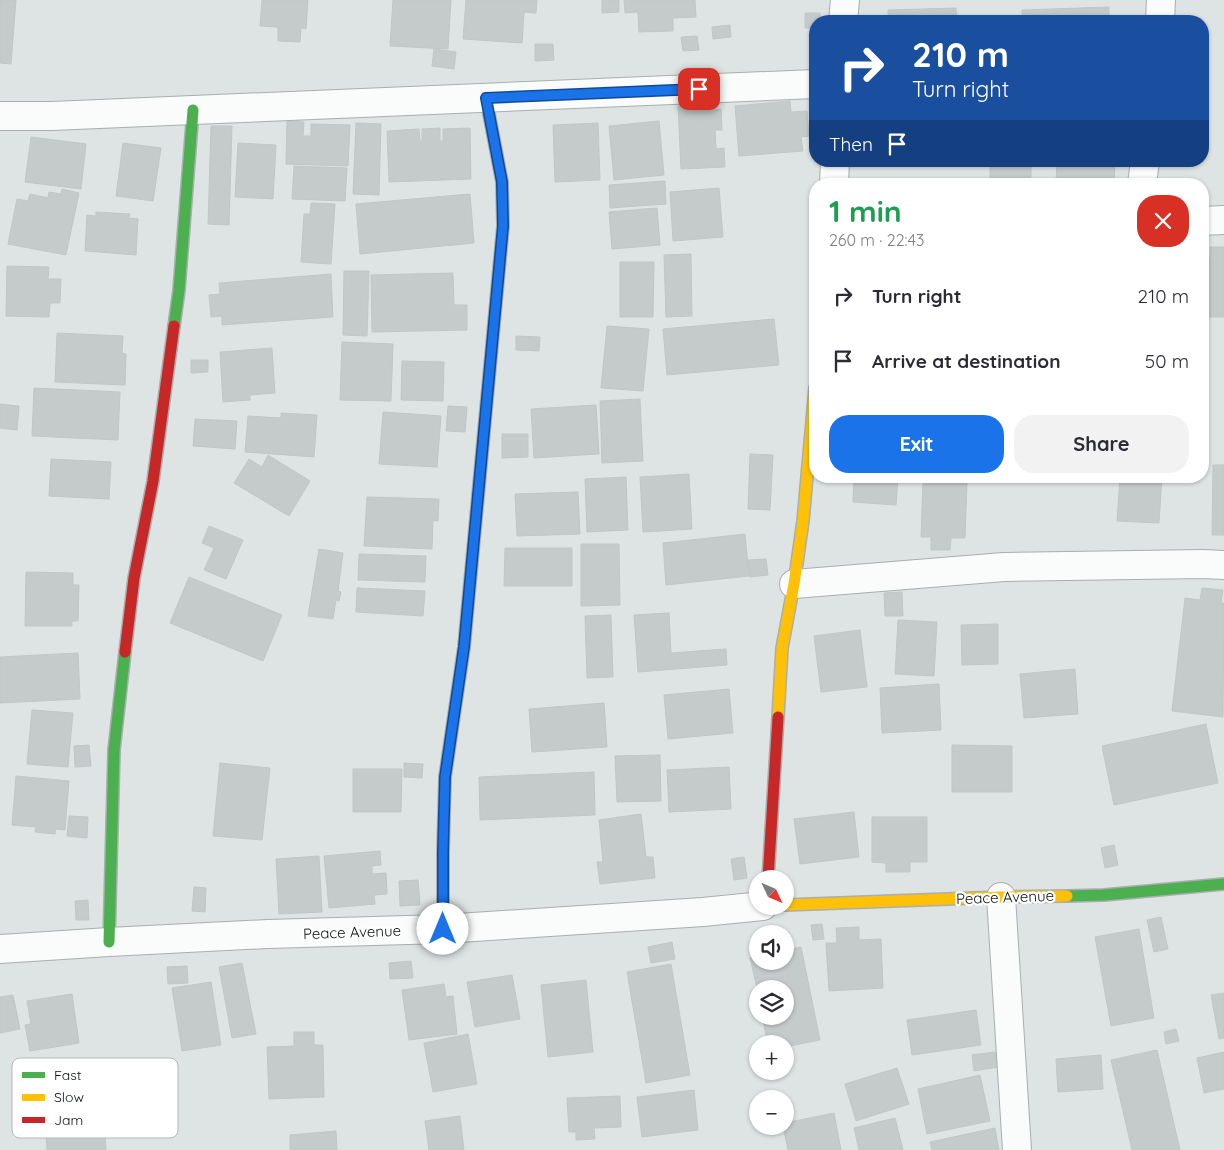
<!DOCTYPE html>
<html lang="en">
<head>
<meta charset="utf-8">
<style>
	:root { --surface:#fff; --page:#f2f2f3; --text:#2b2b33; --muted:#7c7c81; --accent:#1a73e8 }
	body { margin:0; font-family:Quicksand,sans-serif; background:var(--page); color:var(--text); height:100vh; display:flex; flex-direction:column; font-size:19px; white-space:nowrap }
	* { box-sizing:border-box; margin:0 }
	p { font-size:16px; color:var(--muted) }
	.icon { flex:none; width:28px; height:28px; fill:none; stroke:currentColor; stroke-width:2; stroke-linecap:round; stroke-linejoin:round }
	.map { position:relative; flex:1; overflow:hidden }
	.side { position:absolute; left:809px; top:178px; width:400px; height:305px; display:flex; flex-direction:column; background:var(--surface); border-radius:20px; box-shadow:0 1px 4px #0004 }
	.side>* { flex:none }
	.guide { position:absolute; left:809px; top:15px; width:400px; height:152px; border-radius:20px; box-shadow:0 1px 4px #0004; background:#1a4fa0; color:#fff; overflow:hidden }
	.needle { width:32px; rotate:134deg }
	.tools { position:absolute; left:749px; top:870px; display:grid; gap:10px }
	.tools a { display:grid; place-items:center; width:45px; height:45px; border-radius:50%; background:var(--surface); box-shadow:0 1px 4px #0004; font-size:25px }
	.pin { position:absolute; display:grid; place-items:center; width:42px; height:42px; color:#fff; margin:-21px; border-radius:10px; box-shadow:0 2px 8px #0006 }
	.me { position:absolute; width:55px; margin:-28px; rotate:0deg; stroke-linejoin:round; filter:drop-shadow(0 0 4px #0008) }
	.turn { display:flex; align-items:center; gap:18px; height:105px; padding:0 20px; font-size:22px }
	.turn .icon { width:65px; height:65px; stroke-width:2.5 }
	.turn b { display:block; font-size:35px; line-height:42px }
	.then { display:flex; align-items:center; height:48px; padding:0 20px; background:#0003; gap:10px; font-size:19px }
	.round { display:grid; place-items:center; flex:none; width:52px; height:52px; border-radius:20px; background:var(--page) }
	.headline { display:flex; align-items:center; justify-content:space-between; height:85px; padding:0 20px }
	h1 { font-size:30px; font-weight:800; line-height:38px; color:#1e9e55 }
	.button { display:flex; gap:10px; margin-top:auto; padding:10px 20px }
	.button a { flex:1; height:58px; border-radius:20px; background:var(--accent); color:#fff; font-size:20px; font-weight:800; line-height:58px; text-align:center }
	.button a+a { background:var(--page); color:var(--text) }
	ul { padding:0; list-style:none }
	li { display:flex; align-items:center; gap:15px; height:65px; padding:0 20px }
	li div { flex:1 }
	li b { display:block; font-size:19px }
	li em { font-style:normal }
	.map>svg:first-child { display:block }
	.building { fill:#c5caca; stroke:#c1c6c6 }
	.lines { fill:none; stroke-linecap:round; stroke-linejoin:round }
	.street-casing { stroke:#a9aeae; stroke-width:30 }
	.fast-casing { stroke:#a9aeae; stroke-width:14 }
	.slow-casing { stroke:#a9aeae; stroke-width:14 }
	.jam-casing { stroke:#a9aeae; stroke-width:14 }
	.street { stroke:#fafbfb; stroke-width:28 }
	.fast { stroke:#4caf50; stroke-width:11 }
	.slow { stroke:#ffc107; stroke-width:11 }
	.jam { stroke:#c62828; stroke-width:11 }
	.route-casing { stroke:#114b97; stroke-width:12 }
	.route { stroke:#1a73e8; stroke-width:9 }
	.labels { text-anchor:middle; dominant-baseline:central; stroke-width:4.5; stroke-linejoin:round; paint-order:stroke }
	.street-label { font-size:15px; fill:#090e0e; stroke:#fff }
	.key { fill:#fff; stroke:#b5b7b7; stroke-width:1 }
	.key-label { font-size:14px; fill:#090e0e }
</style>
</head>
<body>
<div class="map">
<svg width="1224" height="1150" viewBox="0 0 1224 1150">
	<rect width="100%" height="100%" fill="#dee4e4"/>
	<!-- building -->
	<path class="building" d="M0,0h16l-5,64 -11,-1z
		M262,0h46l-2,29 -5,-1 -1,14 -22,-1v-14l-18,-1z
		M393,0h58l-3,49 -58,-3z
		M466,0h71l-1,13 -12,-1 -2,31 -59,-4z
		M602,0h17v12l-17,1z
		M624,0h71l1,17 -23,1v13l-34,1 -1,-20 -13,1z
		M1109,7v14h-87v-11z
		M956,8l1,13h-69v-11z
		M805,13h15v8h-5v7h-10z
		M730,25l1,12 -18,2 -1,-12z
		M697,36l2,14 -16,1 -2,-14z
		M535,44h18l1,16 -19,1z
		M434,49l22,3 -2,17 -22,-3z
		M790,101l1,11 16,-1 2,25 -8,1 2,14 -64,5 -4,-50z
		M714,104v6l7,-1 1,21h-7l1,19 8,-1 1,19 -44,2 -3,-63z
		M287,121l17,1 -1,14h8v-12l39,1 -2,41 -62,-2z
		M659,121l5,54 -50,5 -5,-54z
		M356,123l25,1 -2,71 -26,-1z
		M598,123l2,57 -45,2 -2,-57z
		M211,126h21l-3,99 -21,-1z
		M440,128v13h3v-12l27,-1 1,51 -82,3 -2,-51 32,-2 1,13 2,-1v-12z
		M31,137l55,7 -5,45 -56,-7z
		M123,143l38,5 -8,53 -37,-5z
		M238,143l38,2 -3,54 -38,-2z
		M990,161h41v23h-41z
		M1057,161h58l-1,23h-58z
		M294,166l53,2 -2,33 -53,-2z
		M665,181l1,23 -56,4 -1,-23z
		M719,188l4,49 -50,4 -3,-49z
		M62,189l17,4 -13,62 -58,-11 9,-45 11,2 2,-7 18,4 1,-6 12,2z
		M470,194l4,49 -114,11 -4,-50z
		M311,203l24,1 -4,60 -30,-2 3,-48h6z
		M657,208l3,37 -48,4 -3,-37z
		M96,212l34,2 -1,4 9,1 -2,36 -51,-4 2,-36 9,1z
		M1210,247h14v70h-18l-1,-56h5z
		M691,254l1,62 -26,1 -2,-62z
		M620,262h34l-1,55h-33z
		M7,266l42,1 -1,12h13l-1,24h-10l-1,14 -43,-1z
		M344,271h25l-2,65 -24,-1z
		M453,273l1,32h13v25l-95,2 -1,-57z
		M331,274l2,43 -111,8v-9l-11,1 -2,-22 11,-1 -1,-11z
		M774,319l5,46 -112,10 -4,-46z
		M607,326l42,3 -6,62 -42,-3z
		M57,333l66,3 -1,17 4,1 -1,31 -70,-3z
		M516,336l24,1 -1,14 -23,-1z
		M342,342l51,2 -2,57 -51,-1z
		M272,348l3,45 -25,2v5l-27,2 -3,-50z
		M191,360h17v12l-17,1z
		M402,361l42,1 -1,39 -42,-1z
		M34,388l86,4 -2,48 -86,-4z
		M640,399l3,62 -41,2 -2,-62z
		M0,404l19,2 -2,24 -17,-2z
		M596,405l3,49 -65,4 -3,-49z
		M448,406l19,1 -2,25 -19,-1z
		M383,412l58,4 -4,51 -58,-3z
		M281,413l36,2 -3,42 -69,-5 3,-36 33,2z
		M195,419l42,2 -2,28 -42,-3z
		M502,434h26v23l-26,1z
		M750,454l23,1 -3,55 -22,-1z
		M268,455l42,26 -21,35 -55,-33 15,-24 13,8z
		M51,459l60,3 -2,37 -60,-3z
		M1213,465h11v70h-12z
		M689,474l3,55 -49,3 -3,-55z
		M854,476h44l-2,29 -43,-3z
		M921,476h45v3l-45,-1z
		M1120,476h42l-3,47 -42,-2z
		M626,477l2,53 -41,2 -2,-53z
		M923,481l44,1 -2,56h-14l-1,12h-19v-13h-10z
		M578,492l2,42 -63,2 -2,-42z
		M367,497l72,2 -1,22 -5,-1 -1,29 -68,-3z
		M209,526l34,14 -17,39 -22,-9 10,-22 -12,-5z
		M745,534l4,42 -83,9 -3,-42z
		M581,544h38l1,61 -39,1z
		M505,548h67v38h-68z
		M319,549l24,4 -5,38 3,1 -2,9 -3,-1 -3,19 -25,-3z
		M359,554l67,2 -1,26 -67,-2z
		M766,559l2,16 -18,2 -2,-17z
		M26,572l47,1v12h6l-1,36h-6v5h-47z
		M189,577l93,38 -19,46 -93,-38z
		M357,588l68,3 -2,25 -67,-4z
		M1202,588l21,2 -2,13h3l-1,114 -51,-6 13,-113 15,2z
		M902,592l1,24h-18l-1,-23z
		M669,613l2,40 55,-4 1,16 -89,7 -4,-57z
		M611,615l2,62 -26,1 -2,-62z
		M898,620l39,2 -3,54 -39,-2z
		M998,624v40l-36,1 -1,-40z
		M860,630l7,57 -46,5 -7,-56z
		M78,653l2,46 -80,4v-46z
		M1075,669l3,45 -54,4 -4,-44z
		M939,684l2,46 -59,3 -2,-45z
		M729,689l4,44 -65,6 -4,-44z
		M604,703l3,44 -75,5 -3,-43z
		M32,710l41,3 -5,54 -41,-3z
		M1206,724l12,59 -104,22 -12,-59z
		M89,745l2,21 -16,1 -1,-21z
		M952,745l60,1v46h-60z
		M660,755l1,46 -44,1 -2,-46z
		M220,763l50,5 -8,72 -49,-4z
		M404,763l19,1 -1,14 -18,-1z
		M729,767l2,42 -62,3 -2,-42z
		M353,769h49l-1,43h-48z
		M594,772l1,43 -115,5 -1,-43z
		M16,776l53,5 -4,49 -9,-1 -1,5 -20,-2 1,-5 -24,-2z
		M854,812l5,45 -59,7 -6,-45z
		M641,814l5,43h7l2,21 -55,6 -3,-22h6l-4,-42z
		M69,816l19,1 -1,21 -20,-2z
		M872,817h55v45h-17v10h-24v-9l-14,-1z
		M1114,845l4,20 -13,3 -4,-20z
		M380,851l1,14 -9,1v8l14,-1 1,21 -13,1 1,9 -46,4 -5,-52z
		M319,856l3,56 -43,2 -3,-55z
		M744,857l3,21 -13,2 -3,-21z
		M418,880l2,25 -20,1 -1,-25z
		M194,887l12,1 -1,24 -13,-1z
		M88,900l1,20h-13l-1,-19z
		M1161,917l7,32 -14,3 -7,-32z
		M822,924l2,15 -11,1 -2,-15z
		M859,927v13l22,-1 2,49 -54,3 -3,-48h11l-1,-15z
		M1139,929l15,89 -43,8 -16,-89z
		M672,942l3,17 -24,4 -3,-16z
		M801,947l19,93 -35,7v-3h-17l-6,-28h23v-27h-27v3l-8,-34 8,-2v5h27v-11z
		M411,961l2,17 -23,1 -1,-16z
		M242,963l14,71 -24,4 -13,-71z
		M671,964l19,111 -44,8 -19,-111z
		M187,966l1,17 -20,1 -1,-17z
		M512,975l8,44 -45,8 -8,-45z
		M586,980l7,72 -45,5 -7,-72z
		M211,982l10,63 -39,6 -10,-63z
		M444,984l2,13 7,-1 4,38 -48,6 -7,-50z
		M1224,993v45l-5,1 -8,-44z
		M72,994l7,49 -49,8 -5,-26 6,-1 -4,-23z
		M13,995l7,34 -20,4v-36z
		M976,1010l5,35 -69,10 -5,-35z
		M1176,1029l3,12 -13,3 -2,-12z
		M294,1032h20v13h9l1,52 -55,2 -2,-52 27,-1z
		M468,1034l9,50 -44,8 -9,-49z
		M1157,1050l23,100h-48l-21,-90z
		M995,1052l3,15 -24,4 -2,-16z
		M1224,1052v37l-20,4 -7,-35z
		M1101,1055l2,34 -45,3 -2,-33z
		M897,1068l12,36 -53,17 -11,-37z
		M980,1075l10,46 -63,13 -9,-45z
		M694,1090l4,40 -56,7 -5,-40z
		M620,1096l1,31 -27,1 1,11 -19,1v-8h-7l-2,-34z
		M834,1113l7,37h-53l-5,-24h2v-3z
		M104,1116l2,34h-59l-2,-30z
		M460,1116l4,34h-35l-4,-29z
		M895,1118l8,32h-44l-5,-22z
		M995,1128l4,22h-67l-2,-8z
		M336,1131l1,19h-47v-15z"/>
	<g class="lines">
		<defs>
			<path id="street" d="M843,21l2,-21
				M1160,21l1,-21
				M0,116h52l141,-6 622,-26
				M834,184l1,-23
				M1142,184l3,-23
				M1202,221l22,-1
				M794,584l210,-17 199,-3 21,1
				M1001,897l16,253
				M0,949l109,-7 159,-8 175,-5 260,-17 60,-6"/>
			<path id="fast" d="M174,326l5,-36 14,-180
				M478,496l25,-270 -1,-44 -16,-84
				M1067,896l37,-1 120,-11
				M109,942l5,-192 11,-98"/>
			<path id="slow" d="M778,717l4,-69 12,-64 9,-63 12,-133
				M785,905l216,-8 66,-1
				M443,929v-77l2,-75 19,-130 14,-151"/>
			<path id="jam" d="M125,652l9,-74 19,-97 21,-155
				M768,879l10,-162"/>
		</defs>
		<!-- street casing -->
		<use href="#street" class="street-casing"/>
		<!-- fast casing -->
		<use href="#fast" class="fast-casing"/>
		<!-- slow casing -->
		<use href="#slow" class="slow-casing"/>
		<!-- jam casing -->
		<use href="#jam" class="jam-casing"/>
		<!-- street -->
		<use href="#street" class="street"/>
		<!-- fast -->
		<use href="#fast" class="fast"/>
		<!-- slow -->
		<use href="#slow" class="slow"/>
		<!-- jam -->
		<use href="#jam" class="jam"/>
	</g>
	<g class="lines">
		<defs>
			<path id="route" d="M443,929v-77l2,-75 19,-130 39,-421 -1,-44 -16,-84 213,-9"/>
		</defs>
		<!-- route casing -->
		<use href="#route" class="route-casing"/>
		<!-- route -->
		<use href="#route" class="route"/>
	</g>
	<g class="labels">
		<!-- street labels -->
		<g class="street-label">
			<text transform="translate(1005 897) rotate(-2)">Peace Avenue</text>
			<text transform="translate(352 932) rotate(-2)">Peace Avenue</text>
		</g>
	</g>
	<!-- legend -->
	<rect x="12" y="1058" width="166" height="80" rx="8" class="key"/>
	<rect x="22" y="1072" width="23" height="6" fill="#4caf50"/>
	<rect x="22" y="1094" width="23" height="7" fill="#ffc107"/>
	<rect x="22" y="1117" width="23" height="6" fill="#c62828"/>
	<g class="key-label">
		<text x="54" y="1080">Fast</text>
		<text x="54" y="1102">Slow</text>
		<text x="54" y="1125">Jam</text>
	</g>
</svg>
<div class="tools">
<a><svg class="needle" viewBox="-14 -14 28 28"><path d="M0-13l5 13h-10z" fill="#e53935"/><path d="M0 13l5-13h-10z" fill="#7c7c81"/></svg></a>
<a><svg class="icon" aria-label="sound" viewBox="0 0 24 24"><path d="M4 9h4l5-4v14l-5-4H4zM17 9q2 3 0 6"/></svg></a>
<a><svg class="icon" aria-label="layers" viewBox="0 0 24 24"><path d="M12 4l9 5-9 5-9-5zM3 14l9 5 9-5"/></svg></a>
<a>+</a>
<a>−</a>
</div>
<div class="pin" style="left:699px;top:89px;background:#d93025"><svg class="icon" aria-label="arrive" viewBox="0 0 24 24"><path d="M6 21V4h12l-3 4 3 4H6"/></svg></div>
<svg class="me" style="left:443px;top:929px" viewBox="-20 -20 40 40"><circle r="19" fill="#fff"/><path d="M0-13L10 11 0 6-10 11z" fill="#1a73e8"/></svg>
<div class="guide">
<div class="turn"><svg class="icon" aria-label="right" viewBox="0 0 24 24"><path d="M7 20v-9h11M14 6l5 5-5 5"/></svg><div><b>210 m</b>Turn right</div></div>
<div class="then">Then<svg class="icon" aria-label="arrive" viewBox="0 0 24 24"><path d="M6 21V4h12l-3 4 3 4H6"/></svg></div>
</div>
<section class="side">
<div class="headline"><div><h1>1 min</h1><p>260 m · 22:43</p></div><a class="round" style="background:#d93025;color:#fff"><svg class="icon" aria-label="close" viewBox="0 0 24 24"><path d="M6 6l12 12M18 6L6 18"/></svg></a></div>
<ul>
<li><svg class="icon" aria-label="right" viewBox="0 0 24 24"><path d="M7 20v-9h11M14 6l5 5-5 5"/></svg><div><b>Turn right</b></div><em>210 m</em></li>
<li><svg class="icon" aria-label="arrive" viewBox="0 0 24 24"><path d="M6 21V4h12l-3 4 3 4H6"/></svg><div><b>Arrive at destination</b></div><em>50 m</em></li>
</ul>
<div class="button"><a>Exit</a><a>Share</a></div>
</section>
</div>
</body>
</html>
